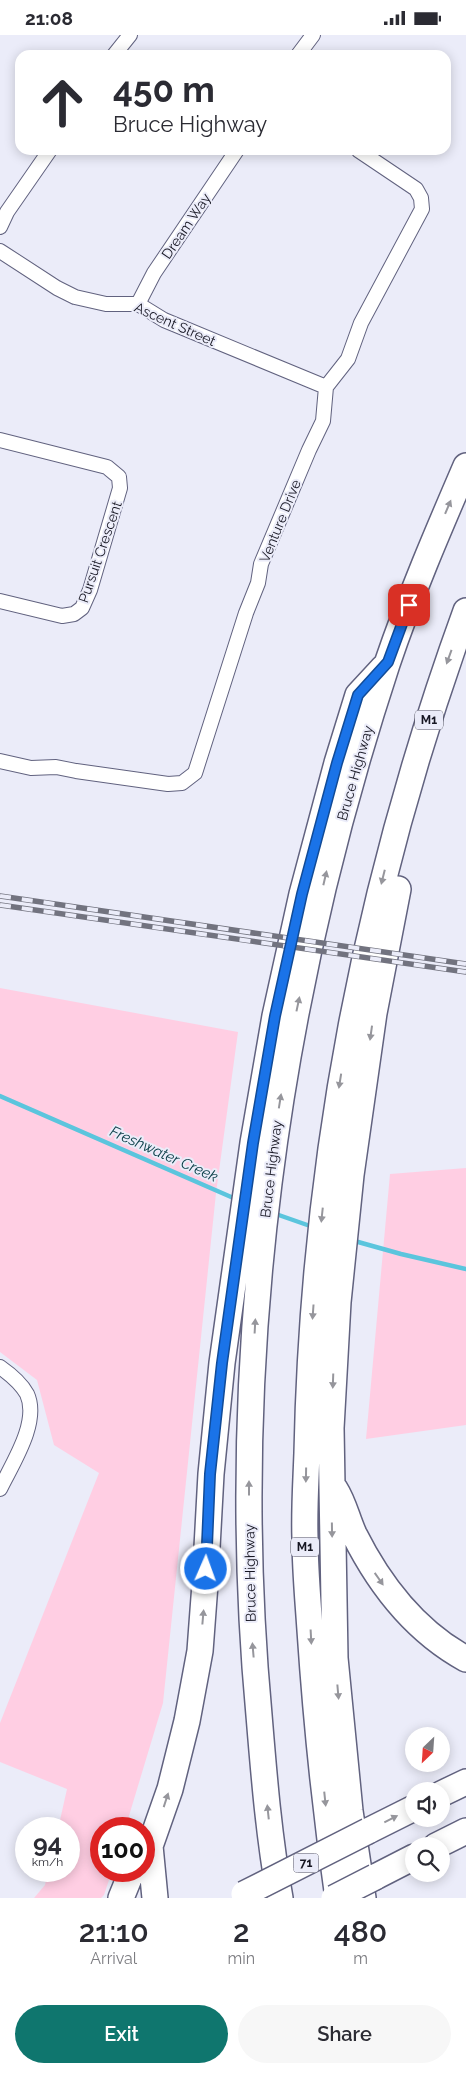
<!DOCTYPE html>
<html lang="en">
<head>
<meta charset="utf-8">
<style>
	:root { --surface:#fff; --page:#f7f7f7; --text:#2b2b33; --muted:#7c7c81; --accent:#0f766e }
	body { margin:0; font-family:Raleway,sans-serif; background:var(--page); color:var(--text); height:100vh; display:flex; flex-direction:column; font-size:19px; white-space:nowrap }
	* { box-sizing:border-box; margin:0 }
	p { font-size:16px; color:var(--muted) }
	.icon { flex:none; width:28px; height:28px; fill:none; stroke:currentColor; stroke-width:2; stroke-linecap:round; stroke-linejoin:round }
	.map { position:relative; height:1863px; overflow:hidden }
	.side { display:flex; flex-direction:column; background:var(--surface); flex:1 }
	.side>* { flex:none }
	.hud { position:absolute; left:15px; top:15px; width:436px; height:105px; border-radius:15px; box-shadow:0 2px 12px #0003; background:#fff; color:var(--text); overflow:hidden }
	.needle { width:32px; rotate:205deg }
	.fabs { position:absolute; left:405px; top:1692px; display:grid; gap:10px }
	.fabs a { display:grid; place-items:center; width:45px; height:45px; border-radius:50%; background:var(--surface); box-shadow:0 2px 12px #0003; font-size:25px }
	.speed { position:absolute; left:15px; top:1782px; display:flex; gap:10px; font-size:25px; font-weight:700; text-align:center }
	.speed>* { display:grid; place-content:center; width:65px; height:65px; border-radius:50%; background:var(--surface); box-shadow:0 2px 12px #0003; line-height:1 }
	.speed small { font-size:12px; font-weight:400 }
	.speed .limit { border:8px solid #d22; background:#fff; color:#111 }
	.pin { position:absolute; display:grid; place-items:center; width:42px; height:42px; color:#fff; margin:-21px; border-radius:10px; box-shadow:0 2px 8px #0006 }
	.me { position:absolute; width:55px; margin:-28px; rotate:2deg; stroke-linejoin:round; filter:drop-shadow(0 0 4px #0008) }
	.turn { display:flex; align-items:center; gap:18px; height:105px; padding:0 15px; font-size:22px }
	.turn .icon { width:65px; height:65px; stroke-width:2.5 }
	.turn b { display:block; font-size:35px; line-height:42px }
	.eta { display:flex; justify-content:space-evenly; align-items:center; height:85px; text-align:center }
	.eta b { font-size:30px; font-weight:600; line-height:35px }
	.button { display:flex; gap:10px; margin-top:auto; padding:10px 15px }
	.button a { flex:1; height:58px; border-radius:30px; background:var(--accent); color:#fff; font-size:20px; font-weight:600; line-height:58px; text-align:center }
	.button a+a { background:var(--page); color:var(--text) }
	.status { display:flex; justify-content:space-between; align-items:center; height:35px; padding:0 25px; background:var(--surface); direction:ltr }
	.status svg { height:14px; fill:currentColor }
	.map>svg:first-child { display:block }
	.green { fill:#ffcee3 }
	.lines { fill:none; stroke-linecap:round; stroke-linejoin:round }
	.stream { stroke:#5bc5dd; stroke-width:4.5 }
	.street-casing { stroke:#61627f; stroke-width:16 }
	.highway-casing { stroke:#61627f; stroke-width:28 }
	.street { stroke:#fff; stroke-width:14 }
	.highway { stroke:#fff; stroke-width:25 }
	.rail-casing { stroke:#72737f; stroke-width:5.5 }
	.rail { stroke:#ebecf9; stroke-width:4; stroke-dasharray:11; stroke-linecap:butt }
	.highway-bridge-casing { stroke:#61627f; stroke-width:28; stroke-linecap:butt }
	.highway-bridge { stroke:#fff; stroke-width:25 }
	.oneway { fill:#96969c }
	.route-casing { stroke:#114b97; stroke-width:12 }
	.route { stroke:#1a73e8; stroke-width:9 }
	.labels { text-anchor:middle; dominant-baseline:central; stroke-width:4; stroke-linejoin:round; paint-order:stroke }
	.shield { fill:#ebecf9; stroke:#565662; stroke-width:1 }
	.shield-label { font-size:12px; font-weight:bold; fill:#161622 }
	.street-label { font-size:14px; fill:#161622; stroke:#ebecf9 }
	.water-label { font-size:15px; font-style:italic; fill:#073b45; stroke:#ebecf9 }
</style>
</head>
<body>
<div class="status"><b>21:08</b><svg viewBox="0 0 49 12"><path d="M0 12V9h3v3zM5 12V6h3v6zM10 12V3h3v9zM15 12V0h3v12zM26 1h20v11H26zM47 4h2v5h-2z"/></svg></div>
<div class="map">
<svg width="466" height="1863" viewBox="0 0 466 1863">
	<rect width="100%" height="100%" fill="#ebecf9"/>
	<!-- green -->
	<path class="green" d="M0,953l238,44 -22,161 -53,510 -38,126h-24v42h11l-8,24 -3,3h-67l11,-13 3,-14h21v-42h-11l9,-40 -67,-27v-39l99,-250 -45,-28 -17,-65 -37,-28z
		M466,1133v257l-100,14 24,-265z"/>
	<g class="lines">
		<!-- stream -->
		<path class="stream" d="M0,1061l238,104
			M273,1178l40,14
			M351,1205l50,14 65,15"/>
		<defs>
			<path id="street" d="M114,20l16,-20
				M298,20l15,-20
				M0,192l7,-15 43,-62
				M0,216l57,37 18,9 31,7h32l26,16 162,67
				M138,269l16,-31 83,-123
				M0,405l107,27 12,10 1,11 -30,102 -8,18 -8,6 -12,2 -62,-15
				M0,726l31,7 25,-1 20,4 92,13 14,-1 13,-10 51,-160 12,-30 3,-19 48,-114 14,-29 3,-34 22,-28 13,-36 61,-114 -1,-11 -5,-9 -58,-39
				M0,1332c10,7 21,16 27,27 13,28 -15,70 -27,95"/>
			<path id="highway" d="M335,1454c9,14 12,30 19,45 26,52 61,97 112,125
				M441,1759l25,-12
				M368,1796l46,-23
				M150,1811l5,52
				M436,1811l30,-15
				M144,1819l6,-8 20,-57 17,-68 13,-70 5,-67 6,-110 11,-111 31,-220 22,-127 27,-122 35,-131 21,-68 25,-27
				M375,1842l39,-20
				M121,1863l11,-27
				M280,1863c-11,-60 -16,-122 -21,-183 -33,-354 17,-714 128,-1051 23,-68 51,-133 79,-198
				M338,1863c-13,-89 -22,-178 -28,-268 -2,-30 -5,-61 -5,-92 -1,-28 1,-57 2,-85 6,-292 59,-567 159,-842
				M363,1863l-13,-87 -15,-153 -4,-230 7,-126 13,-127 23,-162 24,-124"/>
		</defs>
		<!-- street casing -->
		<use href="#street" class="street-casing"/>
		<!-- highway casing -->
		<use href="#highway" class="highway-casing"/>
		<!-- street -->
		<use href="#street" class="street"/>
		<!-- highway -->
		<use href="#highway" class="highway"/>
		<defs>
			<path id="rail" d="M0,861l466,68
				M0,870l466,67"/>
		</defs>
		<!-- rail casing -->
		<use href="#rail" class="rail-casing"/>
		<!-- rail -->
		<use href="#rail" class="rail"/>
		<defs>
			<path id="highway-bridge" d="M244,1859l124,-63
				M334,1863l41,-21"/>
		</defs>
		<!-- highway-bridge casing -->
		<use href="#highway-bridge" class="highway-bridge-casing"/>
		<!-- highway-bridge -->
		<use href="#highway-bridge" class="highway-bridge"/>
	</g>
	<!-- one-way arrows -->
	<defs><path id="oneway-solid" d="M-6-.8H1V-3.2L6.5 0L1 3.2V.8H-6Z" transform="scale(1.25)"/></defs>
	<g class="oneway">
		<use href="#oneway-solid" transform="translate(448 472) rotate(-67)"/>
		<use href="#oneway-solid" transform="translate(449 622) rotate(110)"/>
		<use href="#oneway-solid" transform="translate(383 842) rotate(104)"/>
		<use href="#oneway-solid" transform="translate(325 843) rotate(-77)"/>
		<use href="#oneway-solid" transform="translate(298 969) rotate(-78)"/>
		<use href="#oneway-solid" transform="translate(371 998) rotate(98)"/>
		<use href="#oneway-solid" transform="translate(340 1046) rotate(99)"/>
		<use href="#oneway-solid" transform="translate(280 1066) rotate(-81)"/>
		<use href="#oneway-solid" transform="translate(322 1180) rotate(96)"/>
		<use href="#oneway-solid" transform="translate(313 1277) rotate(94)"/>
		<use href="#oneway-solid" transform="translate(255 1291) rotate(-87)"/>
		<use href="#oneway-solid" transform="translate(333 1346) rotate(92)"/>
		<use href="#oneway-solid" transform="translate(306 1440) rotate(91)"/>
		<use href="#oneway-solid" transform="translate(249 1453) rotate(-90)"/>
		<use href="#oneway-solid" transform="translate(332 1495) rotate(89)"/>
		<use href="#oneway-solid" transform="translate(379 1544) rotate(55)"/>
		<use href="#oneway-solid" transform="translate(203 1582) rotate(-85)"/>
		<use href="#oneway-solid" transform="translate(311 1602) rotate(87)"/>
		<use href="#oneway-solid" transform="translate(253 1615) rotate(-95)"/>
		<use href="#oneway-solid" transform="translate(338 1657) rotate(85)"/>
		<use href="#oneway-solid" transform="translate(325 1764) rotate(84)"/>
		<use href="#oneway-solid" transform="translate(166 1765) rotate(-72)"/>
		<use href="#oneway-solid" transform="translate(268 1777) rotate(-96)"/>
		<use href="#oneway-solid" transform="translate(391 1784) rotate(-27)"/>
	</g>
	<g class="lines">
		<defs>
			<path id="route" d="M206,1534l4,-95 12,-111 31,-220 22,-127 27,-122 35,-131 21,-68 30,-33 21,-57"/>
		</defs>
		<!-- route casing -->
		<use href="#route" class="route-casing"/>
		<!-- route -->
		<use href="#route" class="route"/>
	</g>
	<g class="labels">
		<!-- shield labels -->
		<g class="shield">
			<rect x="415" y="675.5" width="28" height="19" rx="4"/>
			<rect x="291" y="1502.5" width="28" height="19" rx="4"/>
			<rect x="293.5" y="1818.5" width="25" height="19" rx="4"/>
		</g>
		<g class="shield-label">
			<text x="429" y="685">M1</text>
			<text x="305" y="1512">M1</text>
			<text x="306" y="1828">71</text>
		</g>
		<!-- street labels -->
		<g class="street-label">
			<text transform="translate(186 191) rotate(-56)">Dream Way</text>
			<text transform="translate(175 289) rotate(24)">Ascent Street</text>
			<text transform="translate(280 486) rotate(-68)">Venture Drive</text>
			<text transform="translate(100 517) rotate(-71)">Pursuit Crescent</text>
			<text transform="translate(355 738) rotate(-74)">Bruce Highway</text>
			<text transform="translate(271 1134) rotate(-83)">Bruce Highway</text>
			<text transform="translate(250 1538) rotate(-91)">Bruce Highway</text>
		</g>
		<!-- water labels -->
		<g class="water-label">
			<text transform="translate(164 1119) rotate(24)">Freshwater Creek</text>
		</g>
	</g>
</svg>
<div class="fabs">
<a><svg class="needle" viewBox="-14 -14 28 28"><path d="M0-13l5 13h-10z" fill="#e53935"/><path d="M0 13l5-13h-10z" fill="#7c7c81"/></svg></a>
<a><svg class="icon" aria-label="sound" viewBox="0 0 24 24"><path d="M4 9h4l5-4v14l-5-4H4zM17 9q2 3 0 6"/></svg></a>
<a><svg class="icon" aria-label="search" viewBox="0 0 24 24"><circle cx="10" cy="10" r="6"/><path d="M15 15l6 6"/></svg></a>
</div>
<div class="speed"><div>94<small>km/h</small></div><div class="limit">100</div></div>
<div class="pin" style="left:409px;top:570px;background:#d93025"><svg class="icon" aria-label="arrive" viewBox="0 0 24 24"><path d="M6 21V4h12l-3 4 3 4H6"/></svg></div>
<svg class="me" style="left:206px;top:1534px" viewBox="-20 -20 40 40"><circle r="17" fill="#1a73e8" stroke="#fff" stroke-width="3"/><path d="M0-11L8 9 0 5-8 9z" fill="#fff"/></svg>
<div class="hud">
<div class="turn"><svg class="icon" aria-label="ahead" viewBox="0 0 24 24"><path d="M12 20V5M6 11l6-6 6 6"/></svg><div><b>450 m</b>Bruce Highway</div></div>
</div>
</div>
<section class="side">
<div class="eta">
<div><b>21:10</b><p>Arrival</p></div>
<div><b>2</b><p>min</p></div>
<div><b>480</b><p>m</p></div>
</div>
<div class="button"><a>Exit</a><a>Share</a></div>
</section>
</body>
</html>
